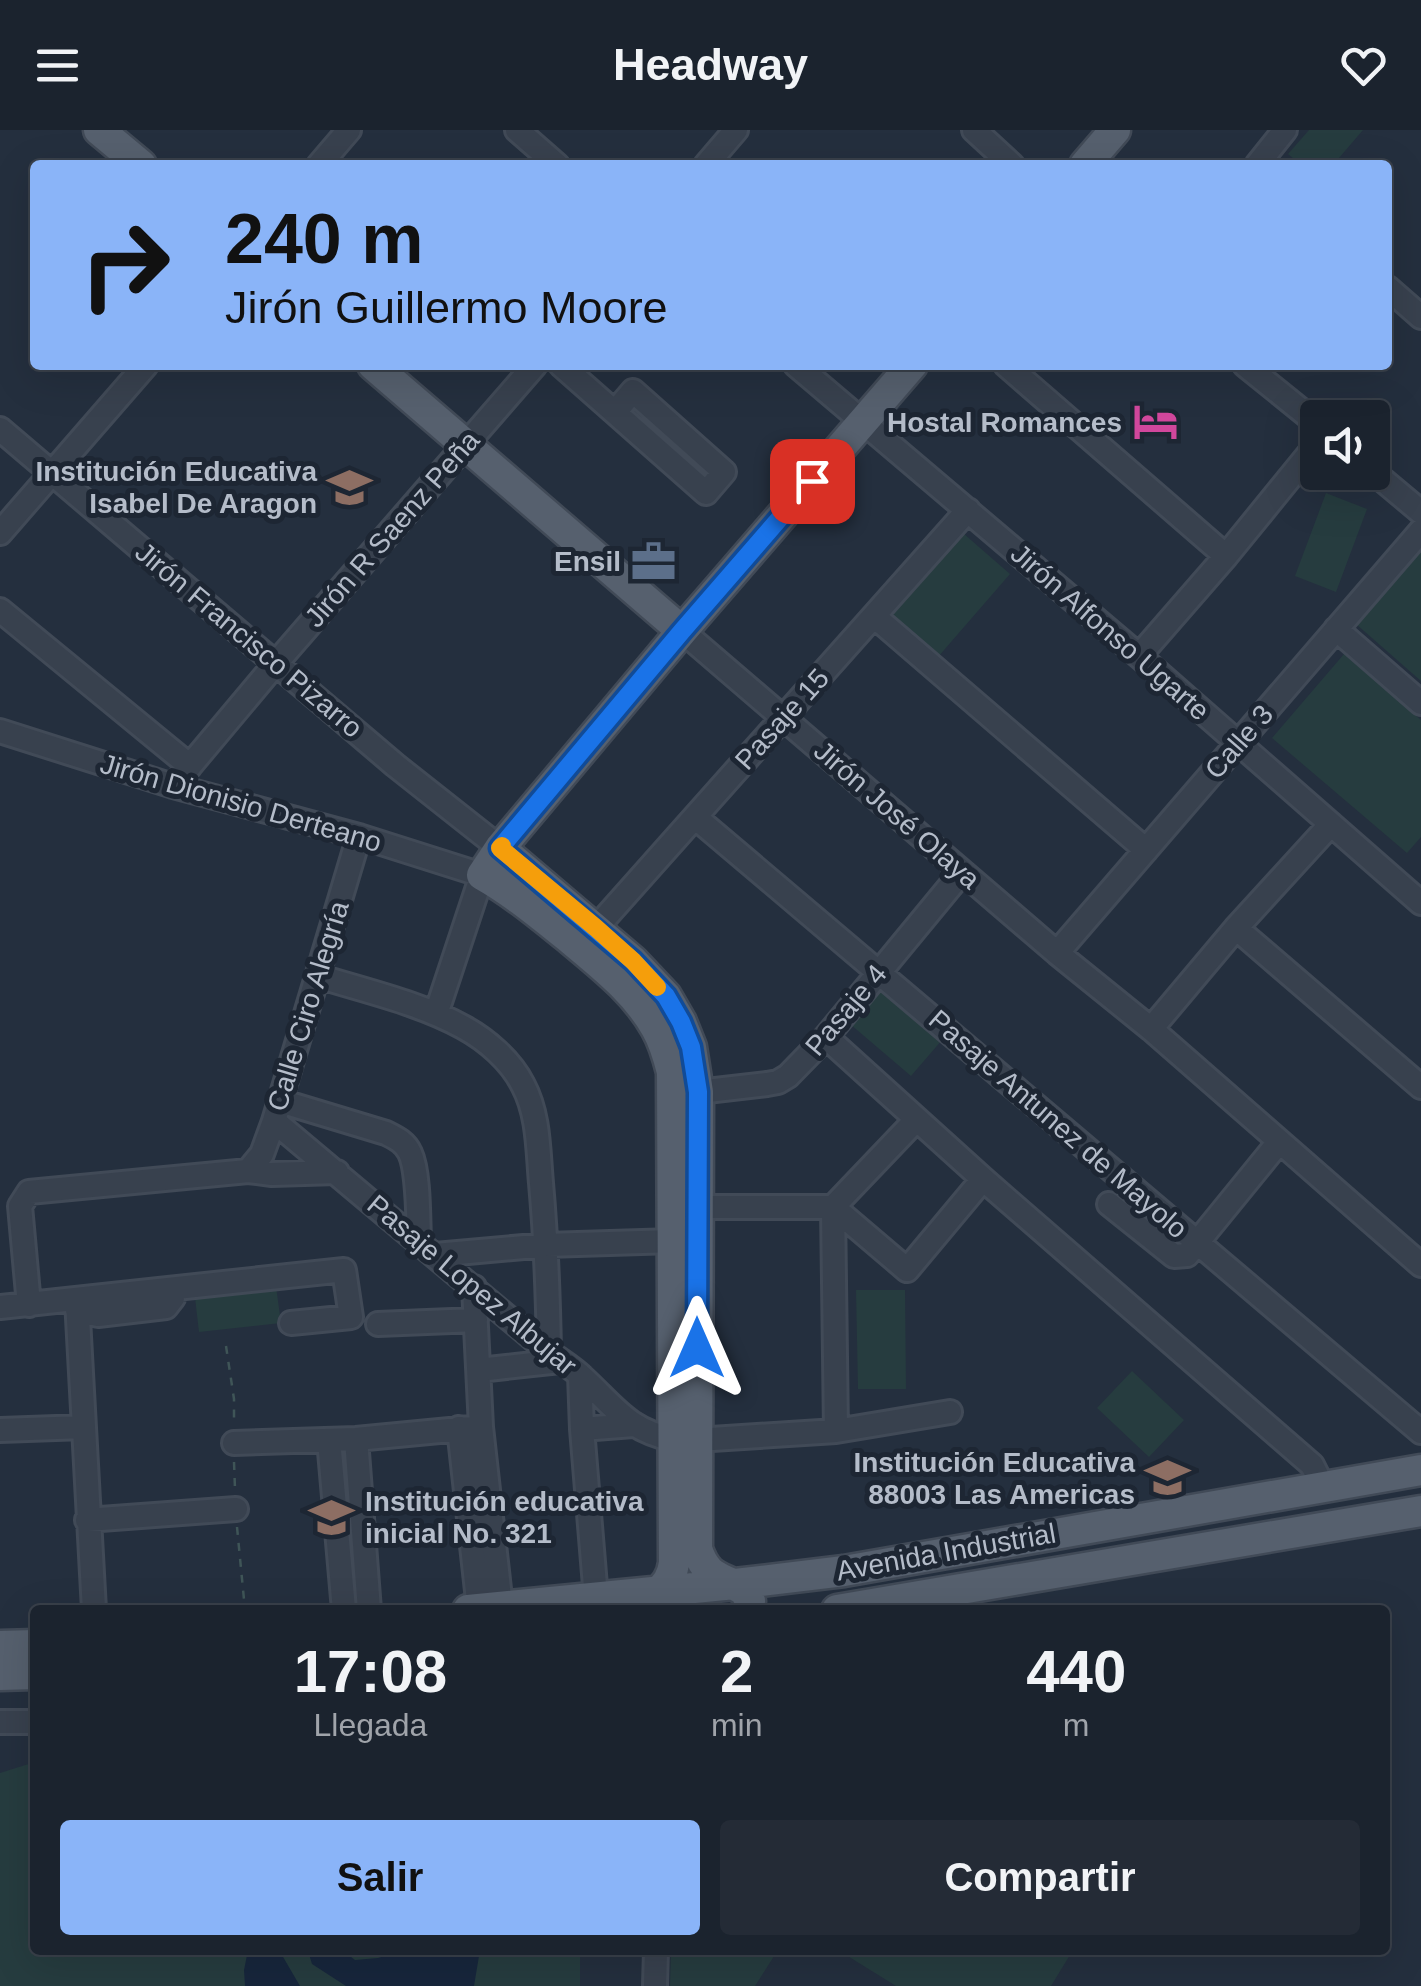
<!DOCTYPE html>
<html lang="es">
<head>
<meta charset="utf-8">
<style>
	:root { --surface:#1b232e; --page:#242b36; --text:#f1f3f6; --muted:#a0a4aa; --line:#39404a; --accent:#8ab4f8 }
	body { margin:0; font-family:Helvetica,sans-serif; background:var(--page); color:var(--text); height:100vh; display:flex; flex-direction:column; font-size:38px; white-space:nowrap }
	* { box-sizing:border-box; margin:0 }
	p { font-size:32px; color:var(--muted) }
	.icon { flex:none; width:55px; height:55px; fill:none; stroke:currentColor; stroke-width:2; stroke-linecap:round; stroke-linejoin:round }
	.map { position:relative; flex:1; overflow:hidden }
	.side { position:absolute; left:30px; top:1475px; width:1360px; height:350px; display:flex; flex-direction:column; background:var(--surface); border-radius:10px; box-shadow:0 10px 40px #0002,0 0 0 2px var(--line) }
	.side>* { flex:none }
	.top-card { position:absolute; left:30px; top:30px; width:1362px; height:210px; border-radius:10px; box-shadow:0 10px 40px #0002,0 0 0 2px var(--line); background:#8ab4f8; color:#111; overflow:hidden }
	.fabs { position:absolute; left:1300px; top:270px; display:grid; gap:20px }
	.fabs a { display:grid; place-items:center; width:90px; height:90px; border-radius:10px; background:var(--surface); box-shadow:0 10px 40px #0002,0 0 0 2px var(--line); font-size:50px }
	.pin { position:absolute; display:grid; place-items:center; width:85px; height:85px; color:#fff; margin:-42px; border-radius:20px; box-shadow:0 5px 15px #0006 }
	.me { position:absolute; width:110px; margin:-55px; rotate:0deg; stroke-linejoin:round; filter:drop-shadow(0 0 8px #0008) }
	.turn { display:flex; align-items:center; gap:35px; height:210px; padding:0 30px; font-size:45px }
	.turn .icon { width:130px; height:130px; stroke-width:2.5 }
	.turn b { display:block; font-size:70px; line-height:85px }
	.eta { display:flex; justify-content:space-evenly; align-items:center; height:170px; text-align:center }
	.eta b { font-size:60px; font-weight:800; line-height:70px }
	.cta { display:flex; gap:20px; margin-top:auto; padding:20px 30px }
	.cta a { flex:1; height:115px; border-radius:10px; background:var(--accent); color:#111; font-size:40px; font-weight:800; line-height:115px; text-align:center }
	.cta a+a { background:var(--page); color:var(--text) }
	header { display:flex; justify-content:space-between; align-items:center; height:130px; padding:0 30px; background:var(--surface); font-size:45px; font-weight:800 }
	.map>svg:first-child { display:block }
	.green { fill:#263c3f }
	.water { fill:#17263c }
	.lines { fill:none; stroke-linecap:round; stroke-linejoin:round }
	.minor-casing { stroke:#414a57; stroke-width:28 }
	.major-casing { stroke:#414a57; stroke-width:35 }
	.path { stroke:#3f5557; stroke-width:2.5; stroke-dasharray:8 8; stroke-linecap:butt }
	.minor { stroke:#38414e; stroke-width:22 }
	.major { stroke:#56606e; stroke-width:30 }
	.route-casing { stroke:#114b97; stroke-width:25 }
	.route { stroke:#1a73e8; stroke-width:18 }
	.slow { stroke:#f59e0b; stroke-width:18 }
	.labels { text-anchor:middle; dominant-baseline:central; stroke-width:10; stroke-linejoin:round; paint-order:stroke }
	.poi-label { font-size:28px; font-weight:bold; fill:#b4bcc9; stroke:#1d2633; text-anchor:end }
	.street-label { font-size:28px; fill:#b4bcc9; stroke:#1d2633 }
</style>
</head>
<body>
<header><svg class="icon" aria-label="menu" viewBox="0 0 24 24"><path d="M4 6h16M4 12h16M4 18h16"/></svg>Headway<svg class="icon" aria-label="heart" viewBox="0 0 24 24"><path d="M12 20l-8-8c-3-5 5-10 8-4 3-6 11-1 8 4z"/></svg></header>
<div class="map">
<svg width="1421" height="1856" viewBox="0 0 1421 1856">
	<rect width="100%" height="100%" fill="#242f3e"/>
	<!-- green -->
	<path class="green" d="M1309,0h54l-30,35h-32l-13,-11z
		M1326,363l41,16 -31,83 -41,-16z
		M956,397l54,47 -72,83 -55,-47z
		M1421,420v131l-65,-57z
		M1344,524l77,66v117l-14,16 -135,-115z
		M880,858l62,52 -31,36 -61,-52z
		M275,1149l6,44 -82,9 -5,-43z
		M856,1160h49l1,99h-48z
		M1132,1241l52,49 -35,37 -52,-49z
		M35,1632v188h545v36h-580v-213z
		M671,1820h107l-23,36h-85z
		M838,1820h235l-22,36h-155z"/>
	<!-- water -->
	<path class="water" d="M248,1820h31l21,36h-55l-1,-16z
		M310,1820h32l13,10 23,-2 27,-8h75l-6,36h-128l-34,-22 -4,-13z"/>
	<g class="lines">
		<defs>
			<path id="minor" d="M517,0l40,35
				M974,0l38,35
				M319,35l30,-35
				M706,35l30,-35
				M1257,35l28,-35
				M1388,158l33,29
				M561,235l145,128 18,-21 -91,-81 -18,21
				M796,235l343,291 282,247
				M1006,235l220,191
				M1245,235l73,59
				M0,299l395,336 105,83
				M1372,341l49,41
				M0,403l146,-168
				M0,480l190,156
				M874,486l272,234
				M1336,499l85,74
				M682,501l375,322 94,76 270,236
				M1139,526l87,-100 92,-113
				M0,601l173,55 186,50 123,39 -46,139
				M173,656l104,-124 258,-297
				M695,687l726,615
				M596,798l372,-418
				M1236,798l185,159
				M1057,823l364,-422
				M318,846c47,15 102,27 145,51 24,13 48,34 60,58 16,30 15,65 18,98 5,56 7,112 8,169
				M1151,899l85,-101 95,-104
				M826,907l157,142 329,286 11,22
				M698,962l69,-8 11,-2 10,-6 38,-39 136,-165
				M280,971l106,32c10,5 19,9 24,20 9,19 8,66 9,88
				M274,991l275,231c10,8 23,15 33,25 33,30 45,53 93,63
				M248,1041l14,-17 12,-33 85,-285
				M1109,1074l65,52 13,-1 92,-113
				M681,1077h152l83,-87
				M833,1077l3,224
				M833,1077l74,63 76,-91
				M435,1125l111,-10 128,-4
				M474,1157l7,140 20,180
				M77,1170l17,310
				M29,1175l-9,-99 9,-14 219,-21 24,3 65,-2
				M0,1177l344,-37 7,47 -60,6
				M77,1180l21,5 68,-8 7,-9 -1,-8
				M378,1194l98,-4
				M479,1240l81,-9
				M580,1245l2,54 14,169
				M459,1298l20,181
				M582,1299l51,-4
				M0,1300l84,-3
				M356,1309l13,171
				M329,1310l15,170
				M696,1310l140,-9 114,-19
				M234,1313l122,-4 125,-12
				M87,1390l149,-11
				M0,1592h35
				M655,1856l1,-36"/>
			<path id="major" d="M99,0l42,35
				M1085,35l30,-35
				M373,235l309,266
				M500,718l133,113 33,35 15,26 10,25 7,45 -1,457c11,32 24,26 48,42l5,10 -1,9
				M468,1480l267,-26 109,-13 577,-101
				M645,1480c9,-21 25,-20 29,-47l-2,-491c-4,-16 -8,-30 -16,-44 -21,-37 -54,-62 -86,-89 -29,-23 -56,-46 -88,-64l18,-27 182,-217 230,-266
				M837,1480l584,-99
				M0,1516l35,-1
				M0,1545l35,-1"/>
		</defs>
		<!-- minor casing -->
		<use href="#minor" class="minor-casing"/>
		<!-- major casing -->
		<use href="#major" class="major-casing"/>
		<!-- path -->
		<path class="path" d="M226,1216l8,53v25
			M234,1332l1,27
			M237,1397l8,83"/>
		<!-- minor -->
		<use href="#minor" class="minor"/>
		<!-- major -->
		<use href="#major" class="major"/>
	</g>
	<g class="lines">
		<defs>
			<path id="route" d="M697,1218l1,-256 -7,-45 -10,-25 -15,-26 -33,-35 -133,-113 182,-217 130,-150"/>
		</defs>
		<!-- route casing -->
		<use href="#route" class="route-casing"/>
		<!-- route -->
		<use href="#route" class="route"/>
		<!-- slow -->
		<path class="slow" d="M502,716l-2,2 96,80 37,33 24,26"/>
	</g>
	<!-- icons -->
	<defs>
		<symbol id="hotel-bare" viewBox="-9 -9 18 18"><path d="M-6-4.5h1.5V1H6V5H4.5V3h-9V5H-6ZM-4 0a1.8 1.8 0 1 1 3.6 0ZM.5 0V-2.5h3Q6-2.5 6 0Z" fill="#d1479c" stroke="#1d2633" stroke-width="2.5" paint-order="stroke"/></symbol>
		<symbol id="school-bare" viewBox="-9 -9 18 18"><path d="M0-5L7-2L0 1L-7-2ZM-4 1L0 2.5L4 1V4Q0 6-4 4Z" fill="#8d6e63" stroke="#1d2633" stroke-width="2.5" paint-order="stroke"/></symbol>
		<symbol id="office-bare" viewBox="-9 -9 18 18"><path d="M-6-3h4V-5.5h4V-3h4V5H-6ZM-1-4.5V-3h2v-1.5ZM-6 0V1H6V0Z" fill="#5c6f8a" stroke="#1d2633" stroke-width="2.5" paint-order="stroke"/></symbol>
	</defs>
	<g fill-rule="evenodd">
		<use href="#hotel-bare" x="1124" y="260" width="63" height="63"/>
		<use href="#school-bare" x="318" y="326" width="63" height="63"/>
		<use href="#office-bare" x="622" y="400" width="63" height="63"/>
		<use href="#school-bare" x="1136" y="1316" width="63" height="63"/>
		<use href="#school-bare" x="300" y="1356" width="63" height="63"/>
	</g>
	<g class="labels">
		<!-- poi labels -->
		<g class="poi-label">
			<text x="1122" y="292">Hostal Romances</text>
			<text x="317" y="341">Institución Educativa<tspan x="317" dy="32">Isabel De Aragon</tspan></text>
			<text x="621" y="431">Ensil</text>
			<text x="1135" y="1332">Institución Educativa<tspan x="1135" dy="32">88003 Las Americas</tspan></text>
			<text x="365" y="1371" text-anchor="start">Institución educativa<tspan x="365" dy="32">inicial No. 321</tspan></text>
		</g>
		<!-- street labels -->
		<g class="street-label">
			<text transform="translate(392 399) rotate(-49)">Jirón R Saenz Peña</text>
			<text transform="translate(1110 502) rotate(41)">Jirón Alfonso Ugarte</text>
			<text transform="translate(249 510) rotate(40)">Jirón Francisco Pizarro</text>
			<text transform="translate(782 589) rotate(-48)">Pasaje 15</text>
			<text transform="translate(1239 612) rotate(-49)">Calle 3</text>
			<text transform="translate(241 673) rotate(16)">Jirón Dionisio Derteano</text>
			<text transform="translate(897 685) rotate(41)">Jirón José Olaya</text>
			<text transform="translate(308 876) rotate(-73)">Calle Ciro Alegría</text>
			<text transform="translate(846 880) rotate(-50)">Pasaje 4</text>
			<text transform="translate(1058 994) rotate(41)">Pasaje Antunez de Mayolo</text>
			<text transform="translate(472 1155) rotate(40)">Pasaje Lopez Albujar</text>
			<text transform="translate(946 1422) rotate(-10)">Avenida Industrial</text>
		</g>
	</g>
</svg>
<div class="fabs">
<a><svg class="icon" aria-label="sound" viewBox="0 0 24 24"><path d="M4 9h4l5-4v14l-5-4H4zM17 9q2 3 0 6"/></svg></a>
</div>
<div class="pin" style="left:812px;top:351px;background:#d93025"><svg class="icon" aria-label="arrive" viewBox="0 0 24 24"><path d="M6 21V4h12l-3 4 3 4H6"/></svg></div>
<svg class="me" style="left:697px;top:1218px" viewBox="-20 -20 40 40"><path d="M0-17L14 15 0 8-14 15z" fill="#1a73e8" stroke="#fff" stroke-width="4"/></svg>
<div class="top-card">
<div class="turn"><svg class="icon" aria-label="right" viewBox="0 0 24 24"><path d="M7 20v-9h11M14 6l5 5-5 5"/></svg><div><b>240 m</b>Jirón Guillermo Moore</div></div>
</div>
<section class="side">
<div class="eta">
<div><b>17:08</b><p>Llegada</p></div>
<div><b>2</b><p>min</p></div>
<div><b>440</b><p>m</p></div>
</div>
<div class="cta"><a>Salir</a><a>Compartir</a></div>
</section>
</div>
</body>
</html>
